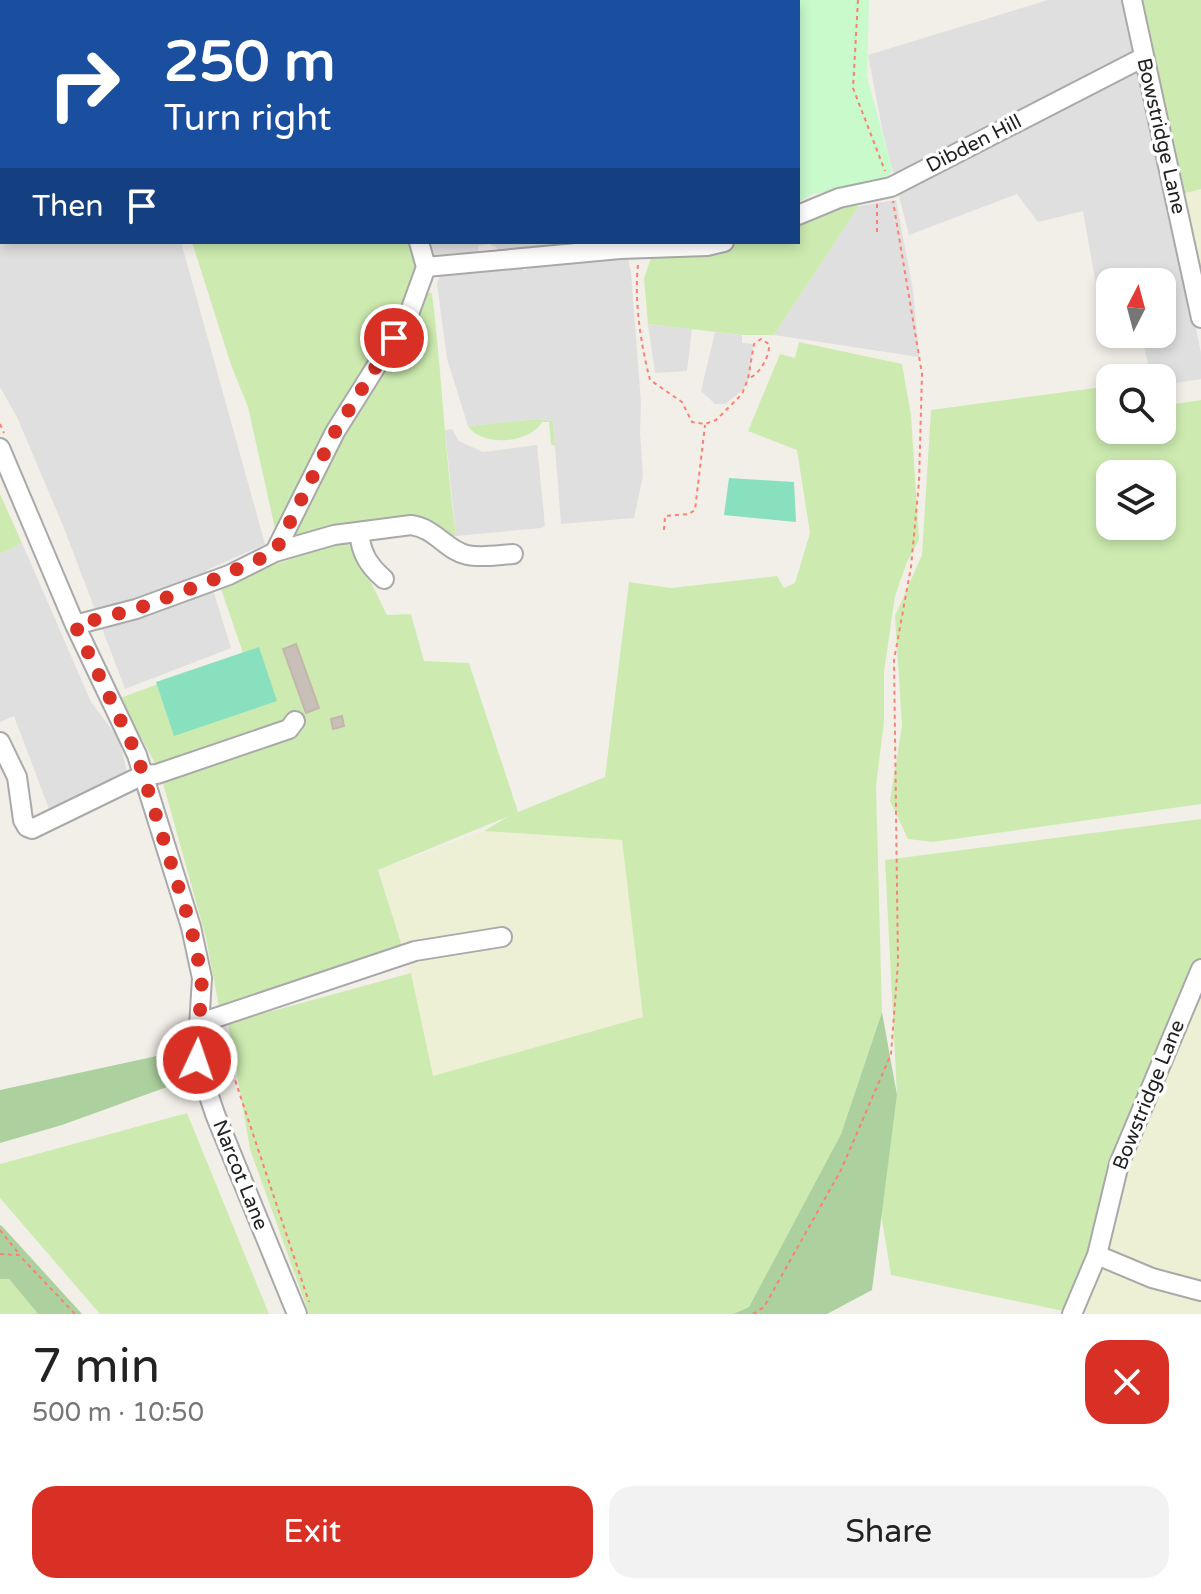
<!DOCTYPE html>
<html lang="en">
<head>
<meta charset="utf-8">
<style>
	:root { --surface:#fff; --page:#f2f2f2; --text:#222; --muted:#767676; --accent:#d93025 }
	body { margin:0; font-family:"Varela Round",sans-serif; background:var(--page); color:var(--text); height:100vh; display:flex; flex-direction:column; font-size:30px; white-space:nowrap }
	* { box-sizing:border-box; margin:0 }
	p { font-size:26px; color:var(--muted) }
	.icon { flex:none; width:44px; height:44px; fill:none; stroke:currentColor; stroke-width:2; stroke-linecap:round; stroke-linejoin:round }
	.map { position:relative; height:1314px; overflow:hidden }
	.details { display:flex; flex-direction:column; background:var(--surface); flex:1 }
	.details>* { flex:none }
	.top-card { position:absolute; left:0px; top:0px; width:800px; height:244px; box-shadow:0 4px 12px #0003; background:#1a4fa0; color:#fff; overflow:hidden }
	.needle { width:52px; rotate:6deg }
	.controls { position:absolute; left:1096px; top:268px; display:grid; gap:16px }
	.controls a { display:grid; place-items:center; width:80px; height:80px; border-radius:16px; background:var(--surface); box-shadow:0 4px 12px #0003; font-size:40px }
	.pin { position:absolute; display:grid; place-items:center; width:68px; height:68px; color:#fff; margin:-34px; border:4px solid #fff; border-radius:50%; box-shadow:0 2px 8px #0007 }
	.me { position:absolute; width:88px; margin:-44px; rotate:3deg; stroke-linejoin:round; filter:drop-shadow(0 0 6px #0008) }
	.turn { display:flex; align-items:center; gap:28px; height:168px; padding:0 32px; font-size:36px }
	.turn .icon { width:104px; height:104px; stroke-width:2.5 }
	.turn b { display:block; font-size:56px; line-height:68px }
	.then { display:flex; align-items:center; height:76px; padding:0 32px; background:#0003; gap:16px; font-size:30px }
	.round { display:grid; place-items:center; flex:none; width:84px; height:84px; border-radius:24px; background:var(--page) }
	.overview { display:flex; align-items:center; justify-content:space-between; height:136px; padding:0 32px }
	h1 { font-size:48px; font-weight:600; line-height:60px }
	.button { display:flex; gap:16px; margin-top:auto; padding:16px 32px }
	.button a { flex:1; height:92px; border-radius:24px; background:var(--accent); color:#fff; font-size:32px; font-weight:600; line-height:92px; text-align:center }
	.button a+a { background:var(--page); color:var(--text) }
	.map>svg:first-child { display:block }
	.residential { fill:#e0dfdf }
	.farmland { fill:#eef0d5 }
	.grass { fill:#cdebb0; fill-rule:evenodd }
	.forest { fill:#add19e }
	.park { fill:#c8facc }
	.pitch { fill:#88e0be }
	.building { fill:#c7bfb8; stroke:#c4b6ab; stroke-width:2 }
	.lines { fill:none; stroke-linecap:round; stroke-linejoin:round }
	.minor-casing { stroke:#a9a9a9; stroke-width:22 }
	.path { stroke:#fa8072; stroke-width:2; stroke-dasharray:4 4; stroke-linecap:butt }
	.minor { stroke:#fff; stroke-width:18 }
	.route { stroke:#d93025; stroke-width:14; stroke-dasharray:0 25.2 }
	.labels { text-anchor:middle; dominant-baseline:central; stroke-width:7; stroke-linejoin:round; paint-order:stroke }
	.street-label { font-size:20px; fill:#222; stroke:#fff }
</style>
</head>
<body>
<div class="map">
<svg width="1201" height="1314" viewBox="0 0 1201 1314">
	<rect width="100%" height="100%" fill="#f2efe9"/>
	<!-- residential -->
	<path class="residential" d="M1048,0h75l44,187 34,166v26l-39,6v-7h-11l-8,-37 -27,6 -2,-13h48v-52h-52v31l-4,-18 -8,1 -15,-85 -45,11 -21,-28 -108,41 -26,-102 -15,-78z
		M0,17h2v225h179l84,302 -58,26 24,78 -106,41 -61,-161 -47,-111 -17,-30z
		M896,200l17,90 6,67 -145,-22 85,-129z
		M425,242h175l-101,10 -3,-5 -7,-3 -11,2 1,14 -50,-2z
		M627,254l4,18 10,131 -1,30 3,43 -9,42 -73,6 -8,-103 -16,-2 -69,7 -21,-67 -10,-75 4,-12 79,-8 4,7 15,-9z
		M648,324l44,5 -5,42 -32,2z
		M715,332l27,3v8l11,1 -3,33 -7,13 -18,14h-10l-14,-13z
		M452,429l7,12 24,11 54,-7 8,81 -4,2 -85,8 -11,-106z
		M22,543l69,159 28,37 11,45 -78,33 -38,-101 -14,6v-168z"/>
	<!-- farmland -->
	<path class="farmland" d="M1201,189v129l-26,-122z
		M484,831l138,9 21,177 -211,60 -21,-104 -33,-103z
		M1201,969v345h-129l47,-150z"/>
	<!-- grass -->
	<path class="grass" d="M357,0h238l1,2h-239z
		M1132,0h69v189l-26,7z
		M831,206h28l-85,129h-32l-94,-11 -4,-46 8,-23 87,-13h59v-23z
		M192,242h223l7,27 -146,264 -28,-126 -17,-42z
		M420,292l12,1c10,81 13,162 24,243l-10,1 -13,-9 -151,19z
		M799,342l103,22 9,51 8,125 -12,22 -12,34 -11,76v50l-8,64 6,226 -41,122 -92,173 -16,7h-424l-59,-165 -22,-126 183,-50 22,103 210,-59 -21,-177 -138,-9 25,-15 -131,54 24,76 -183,61 -13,-69 -43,-155 12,-8 -18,-8 -37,-69 123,-45 -24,-70 126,-42 11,11 31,63 24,-1 13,47 45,2 49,149 87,-35 24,-195 42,6 106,-12 7,12 11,-5 15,-50 -13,-83 -49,-19 32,-77 15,4z
		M1110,386v44h52v-24l39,-6v404l-268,38 -25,-3 -18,-38 12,-75 -7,-110 27,-61 9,-145zM1110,474h52v52h-52z
		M537,419l16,2 2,25 -4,-2 -2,-22h-7c-11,21 -60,26 -74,4z
		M0,494l22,49 -22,11z
		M1201,819v150l-128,344 -182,-38 -10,-61 16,-119 -12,-235z
		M187,1113l82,201h-169l-100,-116v-34z
		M0,1279h9l29,35h-38z"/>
	<!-- forest -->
	<path class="forest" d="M882,1012l15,83 -25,195 -45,24h-94l16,-7 92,-173z
		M180,1051l-13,36 -105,38 -62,18v-53z
		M0,1225l2,1 80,88h-44l-29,-35h-9z"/>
	<!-- park -->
	<path class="park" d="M590,0h279l-2,77 25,91 -4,13 -75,13 -15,8v-200z"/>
	<!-- pitch -->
	<path class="pitch" d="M729,478l65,4 2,40 -72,-7z
		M259,647l18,54 -103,35 -18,-54z"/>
	<!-- building -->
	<path class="building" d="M296,644l23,64 -13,5 -23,-64z
		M342,716l2,10 -11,3 -2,-10z"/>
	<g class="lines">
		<defs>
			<path id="minor" d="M351,0v2
				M1132,0l69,318
				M798,215l41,-17 52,-11 253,-130
				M426,267l194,-18 87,-3 17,-4
				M0,448l75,177 62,130 54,172 11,51 -5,82 18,54 82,200
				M359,532c2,21 9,33 25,47
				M275,552l59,-17 77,-10c24,3 36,26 56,30 14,3 31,0 46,-1
				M75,625l61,-16 93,-34 46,-23 60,-120 74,-118 17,-47 -7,-25
				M0,742l17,35 6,43 4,7 5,2 111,-54 14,-1 132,-45 6,-8
				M200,1023l215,-72 87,-14
				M1097,1255l55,23 49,13
				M1072,1314l25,-59 22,-91 82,-195"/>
		</defs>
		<!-- minor casing -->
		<use href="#minor" class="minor-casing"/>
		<!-- path -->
		<path class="path" d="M858,0l-5,88 32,83
			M877,204v32
			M638,265c-4,37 3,80 12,115l32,22 10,20 13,2 11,-4 26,-26 6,-15 6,-35 7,-5 8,5c1,12 -9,30 -21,35
			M0,424l4,9
			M664,530l1,-14 24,-2 6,-4 10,-85
			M220,1035l89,267
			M0,1230l19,24
			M0,1254l19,1 56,59
			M753,1314l11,-7 77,-137 50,-116 7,-91 -4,-303 17,-93 8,-85 3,-108 -29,-173"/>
		<!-- minor -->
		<use href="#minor" class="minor"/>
	</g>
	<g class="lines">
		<!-- route -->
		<path class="route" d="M197,1060l5,-82 -11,-51 -54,-172 -62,-130 61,-16 70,-26 69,-31 60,-120 59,-94"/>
	</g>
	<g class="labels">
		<!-- street labels -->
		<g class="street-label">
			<text transform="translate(1161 136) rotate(77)">Bowstridge Lane</text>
			<text transform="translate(974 144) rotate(-27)">Dibden Hill</text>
			<text transform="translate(1149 1095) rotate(-68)">Bowstridge Lane</text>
			<text transform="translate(240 1175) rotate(68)">Narcot Lane</text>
		</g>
	</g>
</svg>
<div class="controls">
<a><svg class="needle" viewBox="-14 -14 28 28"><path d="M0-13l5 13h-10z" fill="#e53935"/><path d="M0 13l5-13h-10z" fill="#767676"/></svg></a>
<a><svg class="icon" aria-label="search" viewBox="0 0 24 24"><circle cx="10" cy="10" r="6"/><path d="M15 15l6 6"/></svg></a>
<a><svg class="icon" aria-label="layers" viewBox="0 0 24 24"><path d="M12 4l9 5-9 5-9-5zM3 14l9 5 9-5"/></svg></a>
</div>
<div class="pin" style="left:394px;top:338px;background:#d93025"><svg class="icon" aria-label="arrive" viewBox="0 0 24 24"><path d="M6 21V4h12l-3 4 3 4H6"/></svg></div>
<svg class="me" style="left:197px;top:1060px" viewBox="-20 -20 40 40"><circle r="17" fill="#d93025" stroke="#fff" stroke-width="3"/><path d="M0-11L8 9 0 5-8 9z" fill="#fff"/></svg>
<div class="top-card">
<div class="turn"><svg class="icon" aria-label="right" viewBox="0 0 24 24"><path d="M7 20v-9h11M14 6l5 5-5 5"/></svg><div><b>250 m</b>Turn right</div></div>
<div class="then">Then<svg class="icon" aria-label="arrive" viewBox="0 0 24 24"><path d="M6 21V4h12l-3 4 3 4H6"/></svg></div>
</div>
</div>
<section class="details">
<div class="overview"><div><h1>7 min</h1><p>500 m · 10:50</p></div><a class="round" style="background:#d93025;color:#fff"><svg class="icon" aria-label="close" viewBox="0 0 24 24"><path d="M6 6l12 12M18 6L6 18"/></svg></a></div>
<div class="button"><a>Exit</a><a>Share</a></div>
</section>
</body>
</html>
